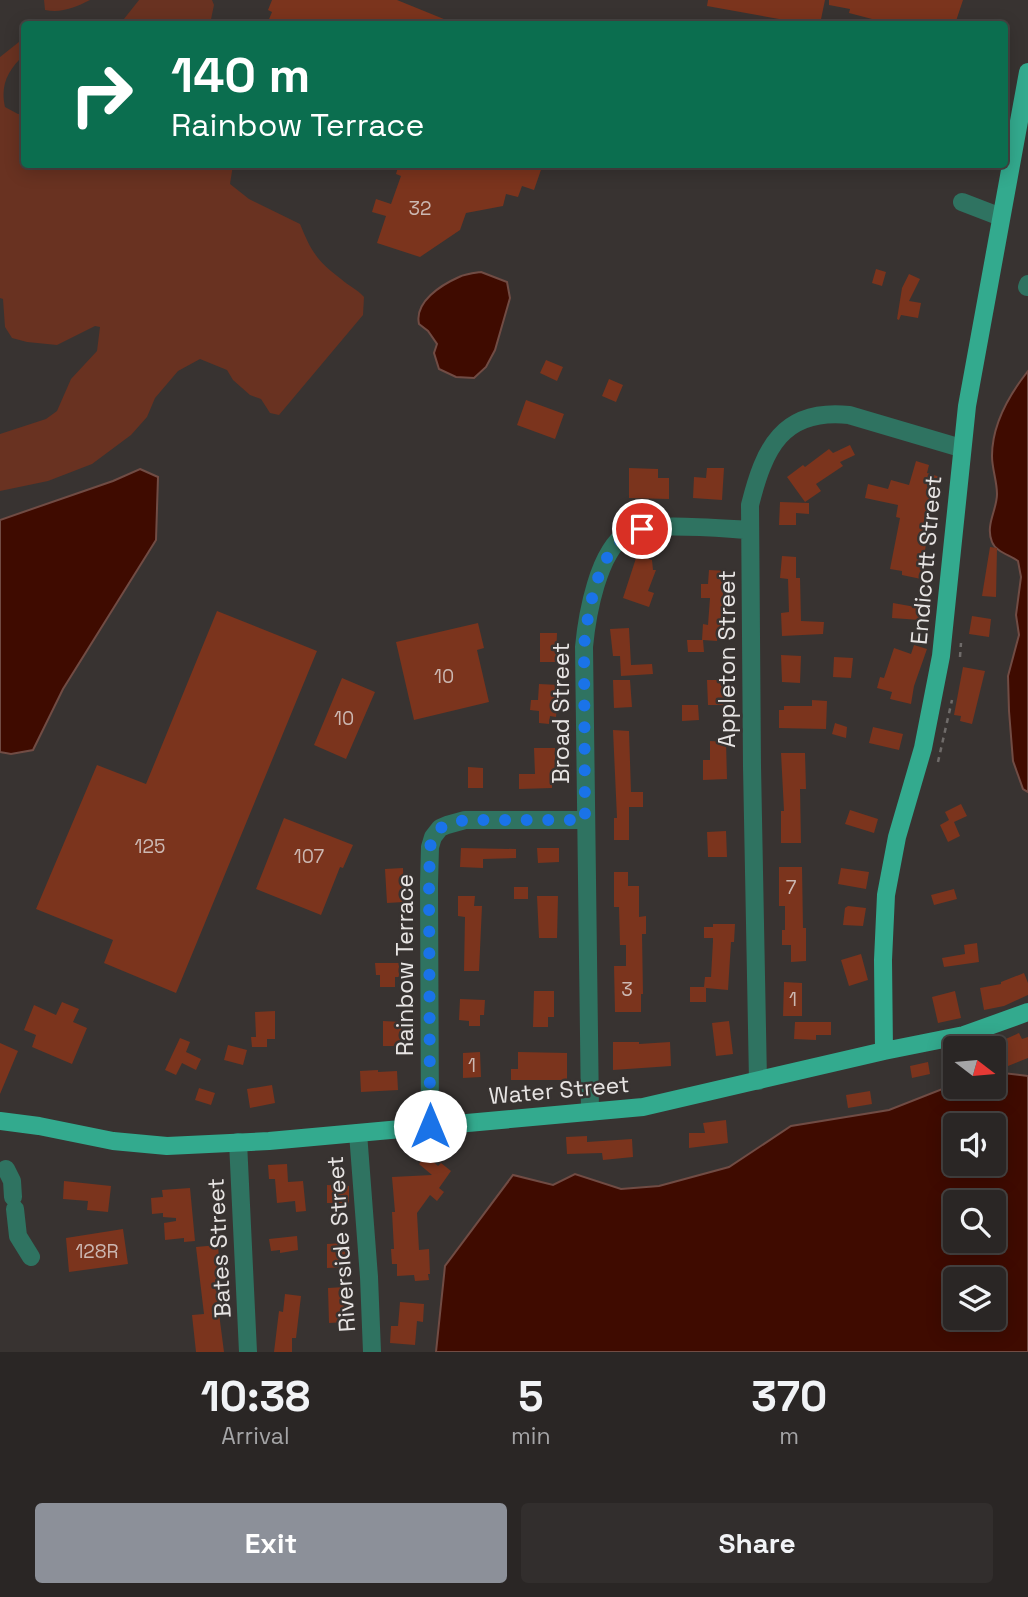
<!DOCTYPE html>
<html lang="en">
<head>
<meta charset="utf-8">
<style>
	:root { --surface:#2a2625; --page:#322e2d; --text:#f1f3f6; --muted:#a5a5a7; --line:#464342; --accent:#8c9099 }
	body { margin:0; font-family:"Space Grotesk",sans-serif; background:var(--page); color:var(--text); height:100vh; display:flex; flex-direction:column; font-size:26px; white-space:nowrap }
	* { box-sizing:border-box; margin:0 }
	p { font-size:23px; color:var(--muted) }
	.icon { flex:none; width:38px; height:38px; fill:none; stroke:currentColor; stroke-width:2; stroke-linecap:round; stroke-linejoin:round }
	.map { position:relative; height:1352px; overflow:hidden }
	.side { display:flex; flex-direction:column; background:var(--surface); flex:1 }
	.side>* { flex:none }
	.guide { position:absolute; left:21px; top:21px; width:987px; height:147px; border-radius:7px; box-shadow:0 4px 18px #0003,0 0 0 2px var(--line); background:#0b6e4f; color:#fff; overflow:hidden }
	.needle { width:46px; rotate:106deg }
	.controls { position:absolute; left:943px; top:1036px; display:grid; gap:14px }
	.controls a { display:grid; place-items:center; width:63px; height:63px; border-radius:7px; background:var(--surface); box-shadow:0 4px 18px #0003,0 0 0 2px var(--line); font-size:35px }
	.pin { position:absolute; display:grid; place-items:center; width:60px; height:60px; color:#fff; margin:-30px; border:4px solid #fff; border-radius:50%; box-shadow:0 2px 7px #0007 }
	.me { position:absolute; width:77px; margin:-38px; rotate:0deg; stroke-linejoin:round; filter:drop-shadow(0 0 5px #0008) }
	.turn { display:flex; align-items:center; gap:24px; height:147px; padding:0 35px; font-size:32px }
	.turn .icon { width:91px; height:91px; stroke-width:2.5 }
	.turn b { display:block; font-size:49px; line-height:60px }
	.eta { display:flex; justify-content:space-evenly; align-items:center; height:119px; text-align:center }
	.eta b { font-size:42px; font-weight:700; line-height:49px }
	.action { display:flex; gap:14px; margin-top:auto; padding:14px 35px }
	.action a { flex:1; height:80px; border-radius:7px; background:var(--accent); color:#fff; font-size:28px; font-weight:700; line-height:80px; text-align:center }
	.action a+a { background:var(--page); color:var(--text) }
	.map>svg:first-child { display:block }
	.green { fill:#693221 }
	.water { fill:#3f0b00; stroke:#714c44; stroke-width:2; fill-rule:evenodd }
	.building { fill:#7b341d }
	.lines { fill:none; stroke-linecap:round; stroke-linejoin:round }
	.path { stroke:#6f6b69; stroke-width:2.5; stroke-dasharray:5 5; stroke-linecap:butt }
	.minor { stroke:#2f7361; stroke-width:18 }
	.major { stroke:#33aa8e; stroke-width:18 }
	.route { stroke:#1a73e8; stroke-width:12; stroke-dasharray:0 21.6 }
	.labels { text-anchor:middle; dominant-baseline:central; stroke-width:5; stroke-linejoin:round; paint-order:stroke }
	.number-label { font-size:19px; fill:#ccb8b2 }
	.street-label { font-size:23px; fill:#e7e4e3; stroke:#383331 }
</style>
</head>
<body>
<div class="map">
<svg width="1028" height="1352" viewBox="0 0 1028 1352">
	<rect width="100%" height="100%" fill="#383331"/>
	<!-- green -->
	<path class="green" d="M44,0h46c-16,8 -28,13 -45,10z
		M139,0h73l2,5 -4,19h-90z
		M24,38v17c-16,15 -24,30 -19,52l13,7h6v50l209,1 -3,19 19,15 51,25c11,27 17,37 41,55 8,7 16,10 23,18l-1,18 -84,100 -9,-2 -9,-14 -11,-4 -17,-15 -6,-10 -27,-11 -22,12 -23,27 -8,19 -16,18 -39,29 -44,17 -48,10v-57l46,-15 11,-8 14,-32 26,-28 3,-24 -5,-1 -38,19 -30,-3 -15,-4 -7,-11 -2,-28 -3,-1v-241z"/>
	<!-- water -->
	<path class="water" d="M481,272l26,10 3,16 -15,52 -9,17 -12,11 -18,-1 -17,-8 -5,-16 3,-9 -9,-13 -9,-7c-5,-22 22,-39 40,-47 6,-3 15,-4 22,-5z
		M1028,371v421l-5,-3 -10,-28 -4,-50 -1,-35 11,-41 -3,-20 5,-38 -3,-16c-8,-6 -22,-9 -26,-19 -7,-17 5,-32 5,-48 0,-13 -5,-25 -5,-38 0,-32 17,-61 36,-85z
		M140,469l18,8 -2,63 -93,149 -30,61 -22,4 -11,-2v-232l113,-39z
		M994,1072l34,4v276h-592l9,-86 68,-91 40,10 22,-11 46,15 38,-3 70,-19 62,-41 98,-16 66,-26 1,3h38zM994,1125v39h-38v-39zM956,1202h38v39h-38zM956,1279h38v39h-38z"/>
	<!-- building -->
	<path class="building" d="M272,0h125l59,24h-189l5,-12 -4,-2z
		M708,0h117l-5,24h-51l10,-5 -72,-13z
		M829,0h134l-8,24h-84l1,-5 -23,-6 1,-4 -21,-4z
		M399,164h144l-9,26 -12,-4 -4,11 -12,-3 -3,12 -37,7 -6,17 -40,27 -43,-14 9,-27 -14,-4 4,-13 15,5 10,-28 -5,-2z
		M876,269l10,3 -4,14 -10,-3z
		M909,274l11,5 -11,22 12,2 -3,15 -17,-3 -2,5 -2,-1 5,-31z
		M546,360l17,7 -6,14 -17,-8z
		M609,379l14,6 -7,17 -14,-6z
		M526,400l38,14 -9,25 -38,-14z
		M850,445l5,10 -15,7 3,4 -27,18 5,7 -16,11 -18,-25 16,-12 2,2 24,-18 4,4z
		M916,461l13,4 -2,8 13,4 -5,18 -2,-1 -12,85 -19,-4v-4l-12,-2 10,-51 -4,-1 2,-12 -33,-7 3,-14 20,5 3,-9 18,5z
		M629,468l29,1v9h11v21l-40,-1z
		M707,468h17l-2,32 -29,-2 1,-21 12,1z
		M780,502l29,1v11l-13,-1v12h-17z
		M990,547l7,1 -1,49 -14,-1z
		M637,555l15,5 1,10h3l-8,21 6,2 -5,14 -26,-9z
		M782,556l14,1v21h4l1,43 23,1 -1,12 -41,2 -1,-23 8,-1 -1,-33 -8,-1z
		M709,570l18,1 -1,12h-3v31h3l-1,21 -7,-1 -1,7 -14,-1 1,12h-16l-1,-12h15l1,-16 5,1 2,-27h-9v-14h7z
		M893,603l28,5 -1,12 -28,-2z
		M217,611l100,40 -141,342 -72,-30 9,-23 -77,-31 61,-144 49,19z
		M972,616l19,3 -2,18 -20,-3z
		M478,623l6,25 -7,2 12,52 -75,18 -18,-78z
		M629,628l2,37 21,-1 1,10 -32,2 -1,-20h-7l-3,-27z
		M540,633h17l-1,29h-16z
		M914,645l13,4 -13,37 -3,18 -21,-5 2,-7 -15,-4 3,-11 4,1 10,-30 17,6z
		M781,655l20,1 -1,27 -18,-1z
		M834,657l19,1 -2,20 -18,-1z
		M963,667l22,4 -13,53 -12,-3 1,-5 -7,-1z
		M342,678l33,14 -29,67 -32,-14z
		M613,680h17l2,27 -18,1z
		M707,680h19v25h-18z
		M539,684l20,1 -3,32 -6,-1 -1,8 -10,-1v-12l-9,-1 1,-10h7z
		M812,700l15,1 -1,28 -47,-1v-18h5v-4h28z
		M682,705h16l1,15 -17,1z
		M835,723l12,4 -1,11 -14,-4z
		M873,727l30,7 -4,16 -30,-7z
		M613,730l16,1 2,61h12v15h-14v33h-15v-22h3z
		M710,741l16,1 1,37 -24,1v-20h7z
		M534,748h21v29h-3v11l-33,1v-15h16z
		M781,753h24l1,36h-6l1,54h-20v-32h3z
		M468,767l15,1v20h-15z
		M961,804l6,12 -13,6 6,14 -12,6 -8,-17 9,-5 -4,-8z
		M850,810l28,9 -4,14 -29,-9z
		M284,818l69,27 -10,23 -3,-1 -19,48 -65,-26z
		M726,831l1,26h-19l-1,-25z
		M461,848l55,1v9l-33,1v9l-23,-1z
		M537,848h22v14l-21,1z
		M779,867h23l1,61h3v33l-15,1v-17h-9v-15h3v-24h-6z
		M403,868l1,34 -17,1 -2,-34z
		M841,868l28,4 -3,17 -28,-5z
		M614,872h14v14h11v31l7,-1v18h-4l1,60h-2v18h-26l-1,-46h12v-21h-6l-1,-38h-5z
		M514,887h14v12h-14z
		M954,889l3,10 -23,6 -3,-10z
		M458,896h17l-1,10h8l-3,65h-15l1,-54 -7,-1z
		M537,896h21l-1,42h-18z
		M848,906l18,2 -3,18 -20,-1 2,-17z
		M713,924h22l-1,18h-3l-3,48 -22,-2v14h-16v-15h14l1,-10h6l2,-36v-3h-9v-11h9z
		M977,943l2,19 -35,5 -2,-9 23,-4 -1,-9z
		M861,954l7,26 -19,6 -8,-26z
		M375,963h24v14h-4v10h-15v-12h-4z
		M1024,973l4,10v12l-24,11 -20,4 -4,-22 21,-4v-2z
		M784,982l18,1v33h-19z
		M534,991h20v26h-6v10h-15z
		M955,991l6,27 -23,5 -6,-26z
		M460,999l25,1 -1,15h-4v11h-11v-5l-10,-1z
		M62,1002l17,7 -6,13 14,6 -15,36 -40,-17 4,-12 -12,-5 10,-25 22,10z
		M275,1011v28h-8v8h-15l-1,-10h5l-1,-25z
		M383,1021l19,1 -1,24h-18z
		M729,1021l4,33 -17,2 -4,-33z
		M795,1022h36v13h-15v5l-22,-1z
		M1019,1033l3,6 6,-2v21l-20,8 -9,-24z
		M180,1038l10,4 -4,10 15,7 -5,11 -14,-7 -6,12 -11,-5z
		M613,1042h26v2l31,-2 1,24 -58,4z
		M0,1043l18,8 -18,43z
		M228,1045l19,5 -4,15 -19,-5z
		M480,1052l1,25 -18,1v-25z
		M518,1052l49,1v27h-56v-11h7z
		M928,1062l2,12 -18,4 -2,-12z
		M378,1070v2l19,-1 1,19 -37,2 -1,-21z
		M272,1085l3,18 -25,5 -3,-19z
		M199,1088l16,5 -4,12 -16,-5z
		M870,1091l2,13 -24,4 -2,-13z
		M726,1120l2,23 -39,5v-15h16l-2,-10z
		M587,1136v6l45,-3 1,18 -30,3 -1,-7 -35,1 -1,-17z
		M426,1155l12,11 3,-3 10,8 -12,17 5,4 -7,9 -7,-6 -13,18 2,37 10,-1 1,25h-2l1,6 -14,1 -1,-6 -17,1v-12h-5l-1,-15h3l-2,-37h3l-3,-35 40,-2 -13,-11z
		M287,1164l1,18 15,-1 3,30 -10,1 -1,-11 -18,2 -2,-24h-6l-1,-14z
		M64,1181l47,5 -3,26 -21,-2 1,-9 -25,-2z
		M327,1185l22,1v17h-22z
		M190,1188l5,53 -11,1v-4l-19,2 -1,-17 12,-2v-3l-13,-1v-4l-11,1 -1,-16 12,-1 -1,-7z
		M123,1229l5,35 -59,8 -3,-34z
		M297,1236l1,14 -18,3v-3l-9,1 -2,-12z
		M344,1243l3,24 -20,1v-24z
		M218,1245l4,53h-5l7,54h-28l-4,-37 12,-1 -8,-67z
		M345,1287l1,35 -17,1 -1,-35z
		M285,1294l16,2 -5,42h-4v14h-18l5,-41 4,1z
		M400,1302l24,2 -1,18 -6,-1 -2,24 -25,-2 1,-17h7z"/>
	<g class="lines">
		<!-- path -->
		<path class="path" d="M960,657l1,-14
			M938,762l14,-62"/>
		<!-- minor -->
		<path class="minor" d="M962,202l39,15
			M1027,287l1,-3
			M758,1081l-6,-315 -2,-261c14,-56 32,-97 99,-90l112,33
			M590,1112l-6,-465c3,-32 14,-96 43,-114 18,-12 99,-4 123,-3
			M430,1126l-1,-242 1,-37 3,-10 7,-9 7,-3 18,-5h120
			M358,1133l11,144 3,75
			M238,1142l10,210
			M6,1169l6,12 1,16
			M15,1209l3,27 13,21"/>
		<!-- major -->
		<path class="major" d="M884,1051l-1,-91 3,-65 11,-58 26,-89 18,-92 26,-250 61,-334
			M0,1121l39,5 74,15 54,5 102,-5 374,-34 241,-56 80,-16 64,-23"/>
	</g>
	<g class="lines">
		<!-- route -->
		<path class="route" d="M430,1126l-1,-242 1,-37 3,-10 7,-9 7,-3 18,-5h120l-1,-174c4,-36 15,-109 58,-117"/>
	</g>
	<g class="labels">
		<!-- number labels -->
		<g class="number-label">
			<text x="420" y="208">32</text>
			<text x="444" y="676">10</text>
			<text x="344" y="718">10</text>
			<text x="150" y="846">125</text>
			<text x="309" y="856">107</text>
			<text x="791" y="887">7</text>
			<text x="627" y="989">3</text>
			<text x="793" y="999">1</text>
			<text x="472" y="1065">1</text>
			<text x="97" y="1251">128R</text>
		</g>
		<!-- street labels -->
		<g class="street-label">
			<text transform="translate(926 560) rotate(-85)">Endicott Street</text>
			<text transform="translate(727 659) rotate(-90)">Appleton Street</text>
			<text transform="translate(561 713) rotate(-90)">Broad Street</text>
			<text transform="translate(405 965) rotate(-90)">Rainbow Terrace</text>
			<text transform="translate(559 1090) rotate(-5)">Water Street</text>
			<text transform="translate(341 1244) rotate(-94)">Riverside Street</text>
			<text transform="translate(219 1248) rotate(-93)">Bates Street</text>
		</g>
	</g>
</svg>
<div class="controls">
<a><svg class="needle" viewBox="-14 -14 28 28"><path d="M0-13l5 13h-10z" fill="#e53935"/><path d="M0 13l5-13h-10z" fill="#a5a5a7"/></svg></a>
<a><svg class="icon" aria-label="sound" viewBox="0 0 24 24"><path d="M4 9h4l5-4v14l-5-4H4zM17 9q2 3 0 6"/></svg></a>
<a><svg class="icon" aria-label="search" viewBox="0 0 24 24"><circle cx="10" cy="10" r="6"/><path d="M15 15l6 6"/></svg></a>
<a><svg class="icon" aria-label="layers" viewBox="0 0 24 24"><path d="M12 4l9 5-9 5-9-5zM3 14l9 5 9-5"/></svg></a>
</div>
<div class="pin" style="left:642px;top:529px;background:#d93025"><svg class="icon" aria-label="arrive" viewBox="0 0 24 24"><path d="M6 21V4h12l-3 4 3 4H6"/></svg></div>
<svg class="me" style="left:430px;top:1126px" viewBox="-20 -20 40 40"><circle r="19" fill="#fff"/><path d="M0-13L10 11 0 6-10 11z" fill="#1a73e8"/></svg>
<div class="guide">
<div class="turn"><svg class="icon" aria-label="right" viewBox="0 0 24 24"><path d="M7 20v-9h11M14 6l5 5-5 5"/></svg><div><b>140 m</b>Rainbow Terrace</div></div>
</div>
</div>
<section class="side">
<div class="eta">
<div><b>10:38</b><p>Arrival</p></div>
<div><b>5</b><p>min</p></div>
<div><b>370</b><p>m</p></div>
</div>
<div class="action"><a>Exit</a><a>Share</a></div>
</section>
</body>
</html>
